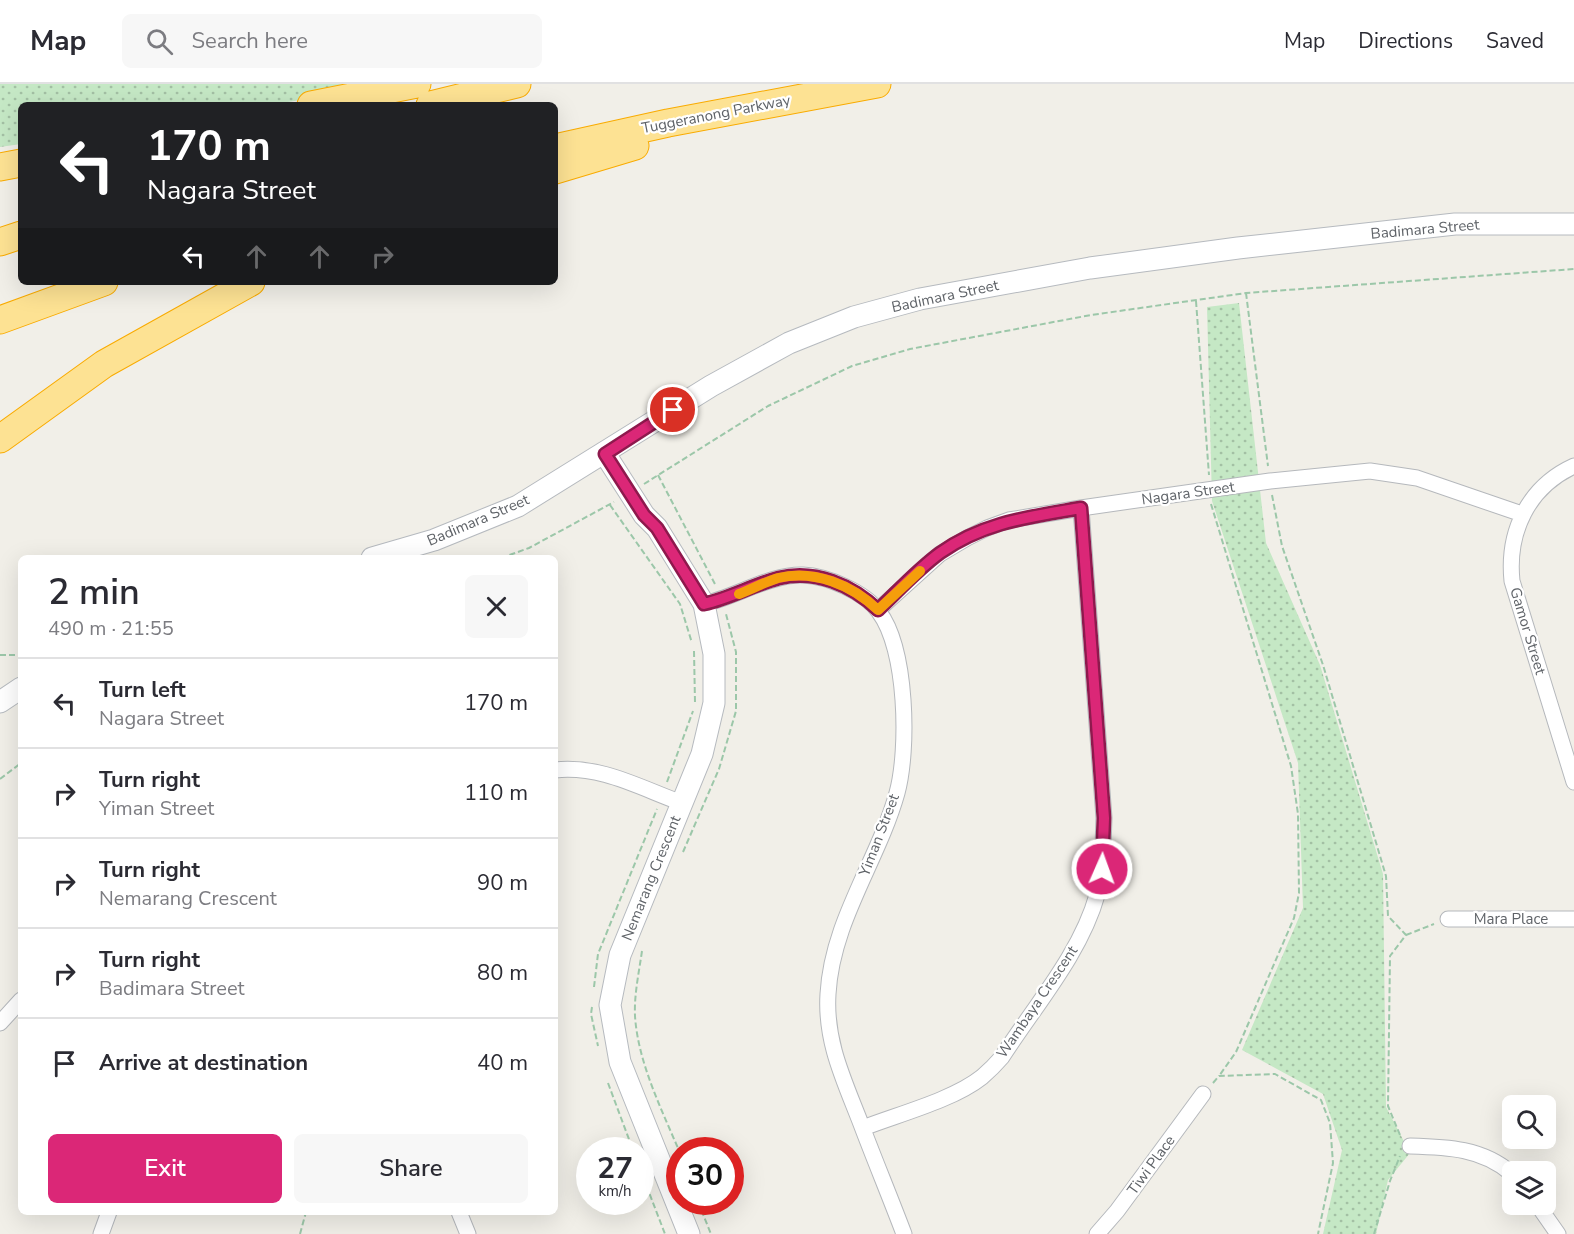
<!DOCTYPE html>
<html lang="en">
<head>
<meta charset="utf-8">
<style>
	:root { --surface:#fff; --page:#f7f7f7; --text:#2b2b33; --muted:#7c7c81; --line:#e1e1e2; --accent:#db2777 }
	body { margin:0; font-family:"Nunito Sans",sans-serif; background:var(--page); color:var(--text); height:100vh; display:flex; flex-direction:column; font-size:22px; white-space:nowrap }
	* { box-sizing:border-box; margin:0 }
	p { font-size:20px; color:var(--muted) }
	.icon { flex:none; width:33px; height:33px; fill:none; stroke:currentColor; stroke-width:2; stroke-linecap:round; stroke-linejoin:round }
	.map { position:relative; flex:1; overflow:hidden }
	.side { position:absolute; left:18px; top:471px; width:540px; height:660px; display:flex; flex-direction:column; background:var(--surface); border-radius:9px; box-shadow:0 6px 24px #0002 }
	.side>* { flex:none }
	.banner { position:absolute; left:18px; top:18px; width:540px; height:183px; border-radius:9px; box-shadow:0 6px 24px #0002; background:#202124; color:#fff; overflow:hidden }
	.fabs { position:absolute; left:1502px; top:1011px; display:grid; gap:12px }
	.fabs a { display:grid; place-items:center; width:54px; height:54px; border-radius:9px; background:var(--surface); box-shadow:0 6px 24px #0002; font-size:30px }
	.speed { position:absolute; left:576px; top:1053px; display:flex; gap:12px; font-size:30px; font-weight:700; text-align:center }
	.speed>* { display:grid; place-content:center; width:78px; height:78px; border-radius:50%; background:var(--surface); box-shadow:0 6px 24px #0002; line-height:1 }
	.speed small { font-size:15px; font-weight:400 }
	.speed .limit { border:9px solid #d22; background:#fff; color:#111 }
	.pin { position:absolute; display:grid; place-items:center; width:51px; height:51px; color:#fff; margin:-26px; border:3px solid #fff; border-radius:50%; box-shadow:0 2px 6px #0007 }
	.me { position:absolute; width:66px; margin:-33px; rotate:2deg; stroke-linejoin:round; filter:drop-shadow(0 0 4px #0008) }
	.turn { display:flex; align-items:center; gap:21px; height:126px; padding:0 30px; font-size:27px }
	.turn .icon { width:78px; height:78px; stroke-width:2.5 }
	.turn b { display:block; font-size:42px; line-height:51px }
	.lanes { display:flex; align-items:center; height:57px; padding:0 30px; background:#0003; justify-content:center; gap:30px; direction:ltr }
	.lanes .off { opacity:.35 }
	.round { display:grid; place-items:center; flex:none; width:63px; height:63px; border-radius:9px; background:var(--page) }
	.head { display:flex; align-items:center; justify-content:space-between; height:102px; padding:0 30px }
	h1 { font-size:36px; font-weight:600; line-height:45px }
	.action { display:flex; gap:12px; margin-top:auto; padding:12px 30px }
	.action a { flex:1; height:69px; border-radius:9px; background:var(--accent); color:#fff; font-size:24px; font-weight:600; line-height:69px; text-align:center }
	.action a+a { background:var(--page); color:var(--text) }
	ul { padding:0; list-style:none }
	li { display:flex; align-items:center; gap:18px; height:90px; padding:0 30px; border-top:2px solid var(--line) }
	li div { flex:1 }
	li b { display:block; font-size:22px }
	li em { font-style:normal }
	header { display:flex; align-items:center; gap:36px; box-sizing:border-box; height:84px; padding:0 30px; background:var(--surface); border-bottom:2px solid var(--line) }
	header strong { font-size:28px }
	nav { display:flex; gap:33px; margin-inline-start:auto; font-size:21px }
	.search { width:420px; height:54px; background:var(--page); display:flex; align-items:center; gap:15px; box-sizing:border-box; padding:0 21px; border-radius:9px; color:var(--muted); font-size:22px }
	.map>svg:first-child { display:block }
	.grass { fill:url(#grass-dots) }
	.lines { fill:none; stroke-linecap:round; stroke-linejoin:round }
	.street-casing { stroke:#b5b8bc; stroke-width:17 }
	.secondary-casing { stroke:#b6babf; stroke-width:23 }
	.highway-casing { stroke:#f9ab00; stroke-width:29 }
	.path { stroke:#9cc7a9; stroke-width:2; stroke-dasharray:6 3; stroke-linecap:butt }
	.street { stroke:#fff; stroke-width:15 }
	.secondary { stroke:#fff; stroke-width:21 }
	.highway { stroke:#fde293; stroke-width:27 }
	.route-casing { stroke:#8e194d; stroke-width:15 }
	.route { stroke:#db2777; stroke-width:10 }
	.slow { stroke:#f59e0b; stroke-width:10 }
	.labels { text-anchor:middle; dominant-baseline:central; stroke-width:4.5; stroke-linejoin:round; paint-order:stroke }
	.street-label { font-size:15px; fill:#5f6368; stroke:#fff }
</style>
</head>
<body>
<header>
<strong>Map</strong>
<div class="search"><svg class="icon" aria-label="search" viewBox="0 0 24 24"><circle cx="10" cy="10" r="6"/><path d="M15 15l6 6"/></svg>Search here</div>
<nav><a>Map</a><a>Directions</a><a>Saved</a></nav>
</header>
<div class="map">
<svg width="1574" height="1150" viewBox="0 0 1574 1150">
	<defs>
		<pattern id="grass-dots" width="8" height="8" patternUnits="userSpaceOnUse" patternTransform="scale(1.5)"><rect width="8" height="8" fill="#c5e8c5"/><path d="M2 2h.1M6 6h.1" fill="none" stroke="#a3c0a4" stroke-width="1.8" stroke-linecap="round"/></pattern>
	</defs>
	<rect width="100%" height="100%" fill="#f1efe8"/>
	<!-- grass -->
	<path class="grass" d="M0,0h402l-133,21h-248v39l-21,3z
		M1239,219l27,240 54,122 63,209 3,233 24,46 -22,27 -12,54h-53l19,-84 -19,-56 -81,-44 61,-142 -5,-145 -86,-262 -5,-194z"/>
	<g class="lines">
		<defs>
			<path id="street" d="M1574,382c-46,21 -67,66 -62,115l62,201
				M704,520c31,-7 67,-30 99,-29 24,1 62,17 76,37 28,37 30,137 18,181 -19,68 -65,128 -69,201 -3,48 16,86 33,130 14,37 29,73 43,110
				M878,526l62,-56 27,-16 20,-10 22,-8 72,-12 189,-27 100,-10 47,7 105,36
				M555,686c46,-5 85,18 127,33
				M1448,835h126
				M0,939l21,-23
				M863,1044c36,-14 90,-28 119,-51 7,-6 14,-13 20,-20 32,-50 79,-104 95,-162 6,-25 6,-51 7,-77l-23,-310
				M1410,1062c37,1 73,2 102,28
				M1537,1120l21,30
				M459,1128l9,22
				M101,1150l8,-22
				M1097,1150l20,-23 86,-117"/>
			<path id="secondary" d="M605,370l39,61 13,13 47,76 10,50v49l-12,51 -82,201 -10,50 10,57 69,172
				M372,474l62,-18 84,-34 193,-120 78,-43 65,-26 66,-18 170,-31 148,-20 217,-24h119
				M0,618l21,-14"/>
			<path id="highway" d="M311,21l106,-21
				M430,21l87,-21
				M555,64l113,-25 209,-39
				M0,83l21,-4
				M555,86l80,-24
				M0,158l21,-7
				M0,236l104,-38
				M0,355l104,-75 147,-82"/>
		</defs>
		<!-- street casing -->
		<use href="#street" class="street-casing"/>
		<!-- secondary casing -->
		<use href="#secondary" class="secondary-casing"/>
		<!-- highway casing -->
		<use href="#highway" class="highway-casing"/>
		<!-- path -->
		<path class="path" d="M1246,209l22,173
			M1196,217l13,174
			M658,391l58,111
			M644,400l124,-78 84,-40 58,-17 181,-34 155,-22 328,-24
			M1272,411l10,51 41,119 63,211 2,40 18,19 -16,21 -2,150 12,29
			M1211,420l80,262 7,48 1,79 -5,25 -58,134 -17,24
			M610,421l70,99 12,39
			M501,474l28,-10 85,-46
			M694,567l1,51
			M0,571h21
			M0,695l21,-16
			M667,698l26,-71
			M683,768l36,-83 17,-58v-59l-10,-38
			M1406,851l28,-11
			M642,867c-3,21 -8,44 -7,65 3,47 27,94 45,137
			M594,903l4,-33 59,-145
			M592,923l-1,7 7,32
			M608,999l25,67
			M1213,999l6,-7 56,-2 46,26 9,23 3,40 -15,71
			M640,1085l25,65
			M698,1118l13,32
			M300,1150l6,-22
			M1374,1150l16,-53 10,-25"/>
		<!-- street -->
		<use href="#street" class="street"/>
		<!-- secondary -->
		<use href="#secondary" class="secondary"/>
		<!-- highway -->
		<use href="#highway" class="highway"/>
	</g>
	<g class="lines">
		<defs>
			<path id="route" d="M673,326l-68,44 39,61 13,13 47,76c26,-6 49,-19 75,-26 36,-9 73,7 99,32 20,-19 40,-41 62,-57 44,-31 89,-36 141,-45l23,310 -2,51"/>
		</defs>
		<!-- route casing -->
		<use href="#route" class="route-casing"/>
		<!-- route -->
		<use href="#route" class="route"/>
		<!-- slow -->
		<path class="slow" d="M739,510c13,-5 26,-12 39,-16 36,-9 74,7 100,32l42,-39"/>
	</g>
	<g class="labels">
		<!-- street labels -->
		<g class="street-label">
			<text transform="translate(716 30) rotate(-11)">Tuggeranong Parkway</text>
			<text transform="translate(1425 145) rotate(-5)">Badimara Street</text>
			<text transform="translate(945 212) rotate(-12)">Badimara Street</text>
			<text transform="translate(1188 409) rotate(-8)">Nagara Street</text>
			<text transform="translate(478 436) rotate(-23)">Badimara Street</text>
			<text transform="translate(1528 547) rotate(73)">Gamor Street</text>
			<text transform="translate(879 751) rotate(-69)">Yiman Street</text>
			<text transform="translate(651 794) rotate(-68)">Nemarang Crescent</text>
			<text x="1511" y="835">Mara Place</text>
			<text transform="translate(1037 918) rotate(-56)">Wambaya Crescent</text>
			<text transform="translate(1151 1081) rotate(-54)">Tiwi Place</text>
		</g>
	</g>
</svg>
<div class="fabs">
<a><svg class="icon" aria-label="search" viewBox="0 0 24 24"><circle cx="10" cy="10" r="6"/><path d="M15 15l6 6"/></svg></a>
<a><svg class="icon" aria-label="layers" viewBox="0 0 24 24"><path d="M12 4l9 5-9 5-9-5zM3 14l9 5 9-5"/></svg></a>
</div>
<div class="speed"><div>27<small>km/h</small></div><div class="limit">30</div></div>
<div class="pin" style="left:673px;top:326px;background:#d93025"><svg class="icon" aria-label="arrive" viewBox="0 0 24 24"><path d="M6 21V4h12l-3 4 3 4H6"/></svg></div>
<svg class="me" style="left:1102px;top:785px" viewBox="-20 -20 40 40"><circle r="17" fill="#db2777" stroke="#fff" stroke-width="3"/><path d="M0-11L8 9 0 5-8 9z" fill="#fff"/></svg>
<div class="banner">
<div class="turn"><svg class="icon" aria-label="left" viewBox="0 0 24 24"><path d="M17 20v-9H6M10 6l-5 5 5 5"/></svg><div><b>170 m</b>Nagara Street</div></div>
<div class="lanes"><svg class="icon" aria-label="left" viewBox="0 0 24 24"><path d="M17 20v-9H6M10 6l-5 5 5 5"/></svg><svg class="icon off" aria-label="ahead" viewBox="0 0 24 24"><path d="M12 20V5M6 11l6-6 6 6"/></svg><svg class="icon off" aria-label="ahead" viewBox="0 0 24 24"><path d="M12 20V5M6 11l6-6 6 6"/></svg><svg class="icon off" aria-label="right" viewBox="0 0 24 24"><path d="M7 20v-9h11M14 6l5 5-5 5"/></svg></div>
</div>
<section class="side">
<div class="head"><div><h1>2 min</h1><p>490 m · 21:55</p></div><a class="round"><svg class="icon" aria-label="close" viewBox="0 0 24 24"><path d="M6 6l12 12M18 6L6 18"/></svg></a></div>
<ul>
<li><svg class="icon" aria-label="left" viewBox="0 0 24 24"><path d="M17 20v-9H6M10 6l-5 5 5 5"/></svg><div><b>Turn left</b><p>Nagara Street</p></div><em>170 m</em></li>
<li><svg class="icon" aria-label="right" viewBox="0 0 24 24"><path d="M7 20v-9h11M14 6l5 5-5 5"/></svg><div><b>Turn right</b><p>Yiman Street</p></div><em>110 m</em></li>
<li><svg class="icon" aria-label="right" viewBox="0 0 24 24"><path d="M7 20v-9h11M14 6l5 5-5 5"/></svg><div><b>Turn right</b><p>Nemarang Crescent</p></div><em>90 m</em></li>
<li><svg class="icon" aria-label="right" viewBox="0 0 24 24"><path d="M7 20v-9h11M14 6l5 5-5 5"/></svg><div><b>Turn right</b><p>Badimara Street</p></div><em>80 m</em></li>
<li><svg class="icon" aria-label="arrive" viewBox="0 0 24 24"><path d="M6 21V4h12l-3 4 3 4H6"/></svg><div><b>Arrive at destination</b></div><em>40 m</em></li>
</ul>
<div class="action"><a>Exit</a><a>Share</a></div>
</section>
</div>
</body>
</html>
